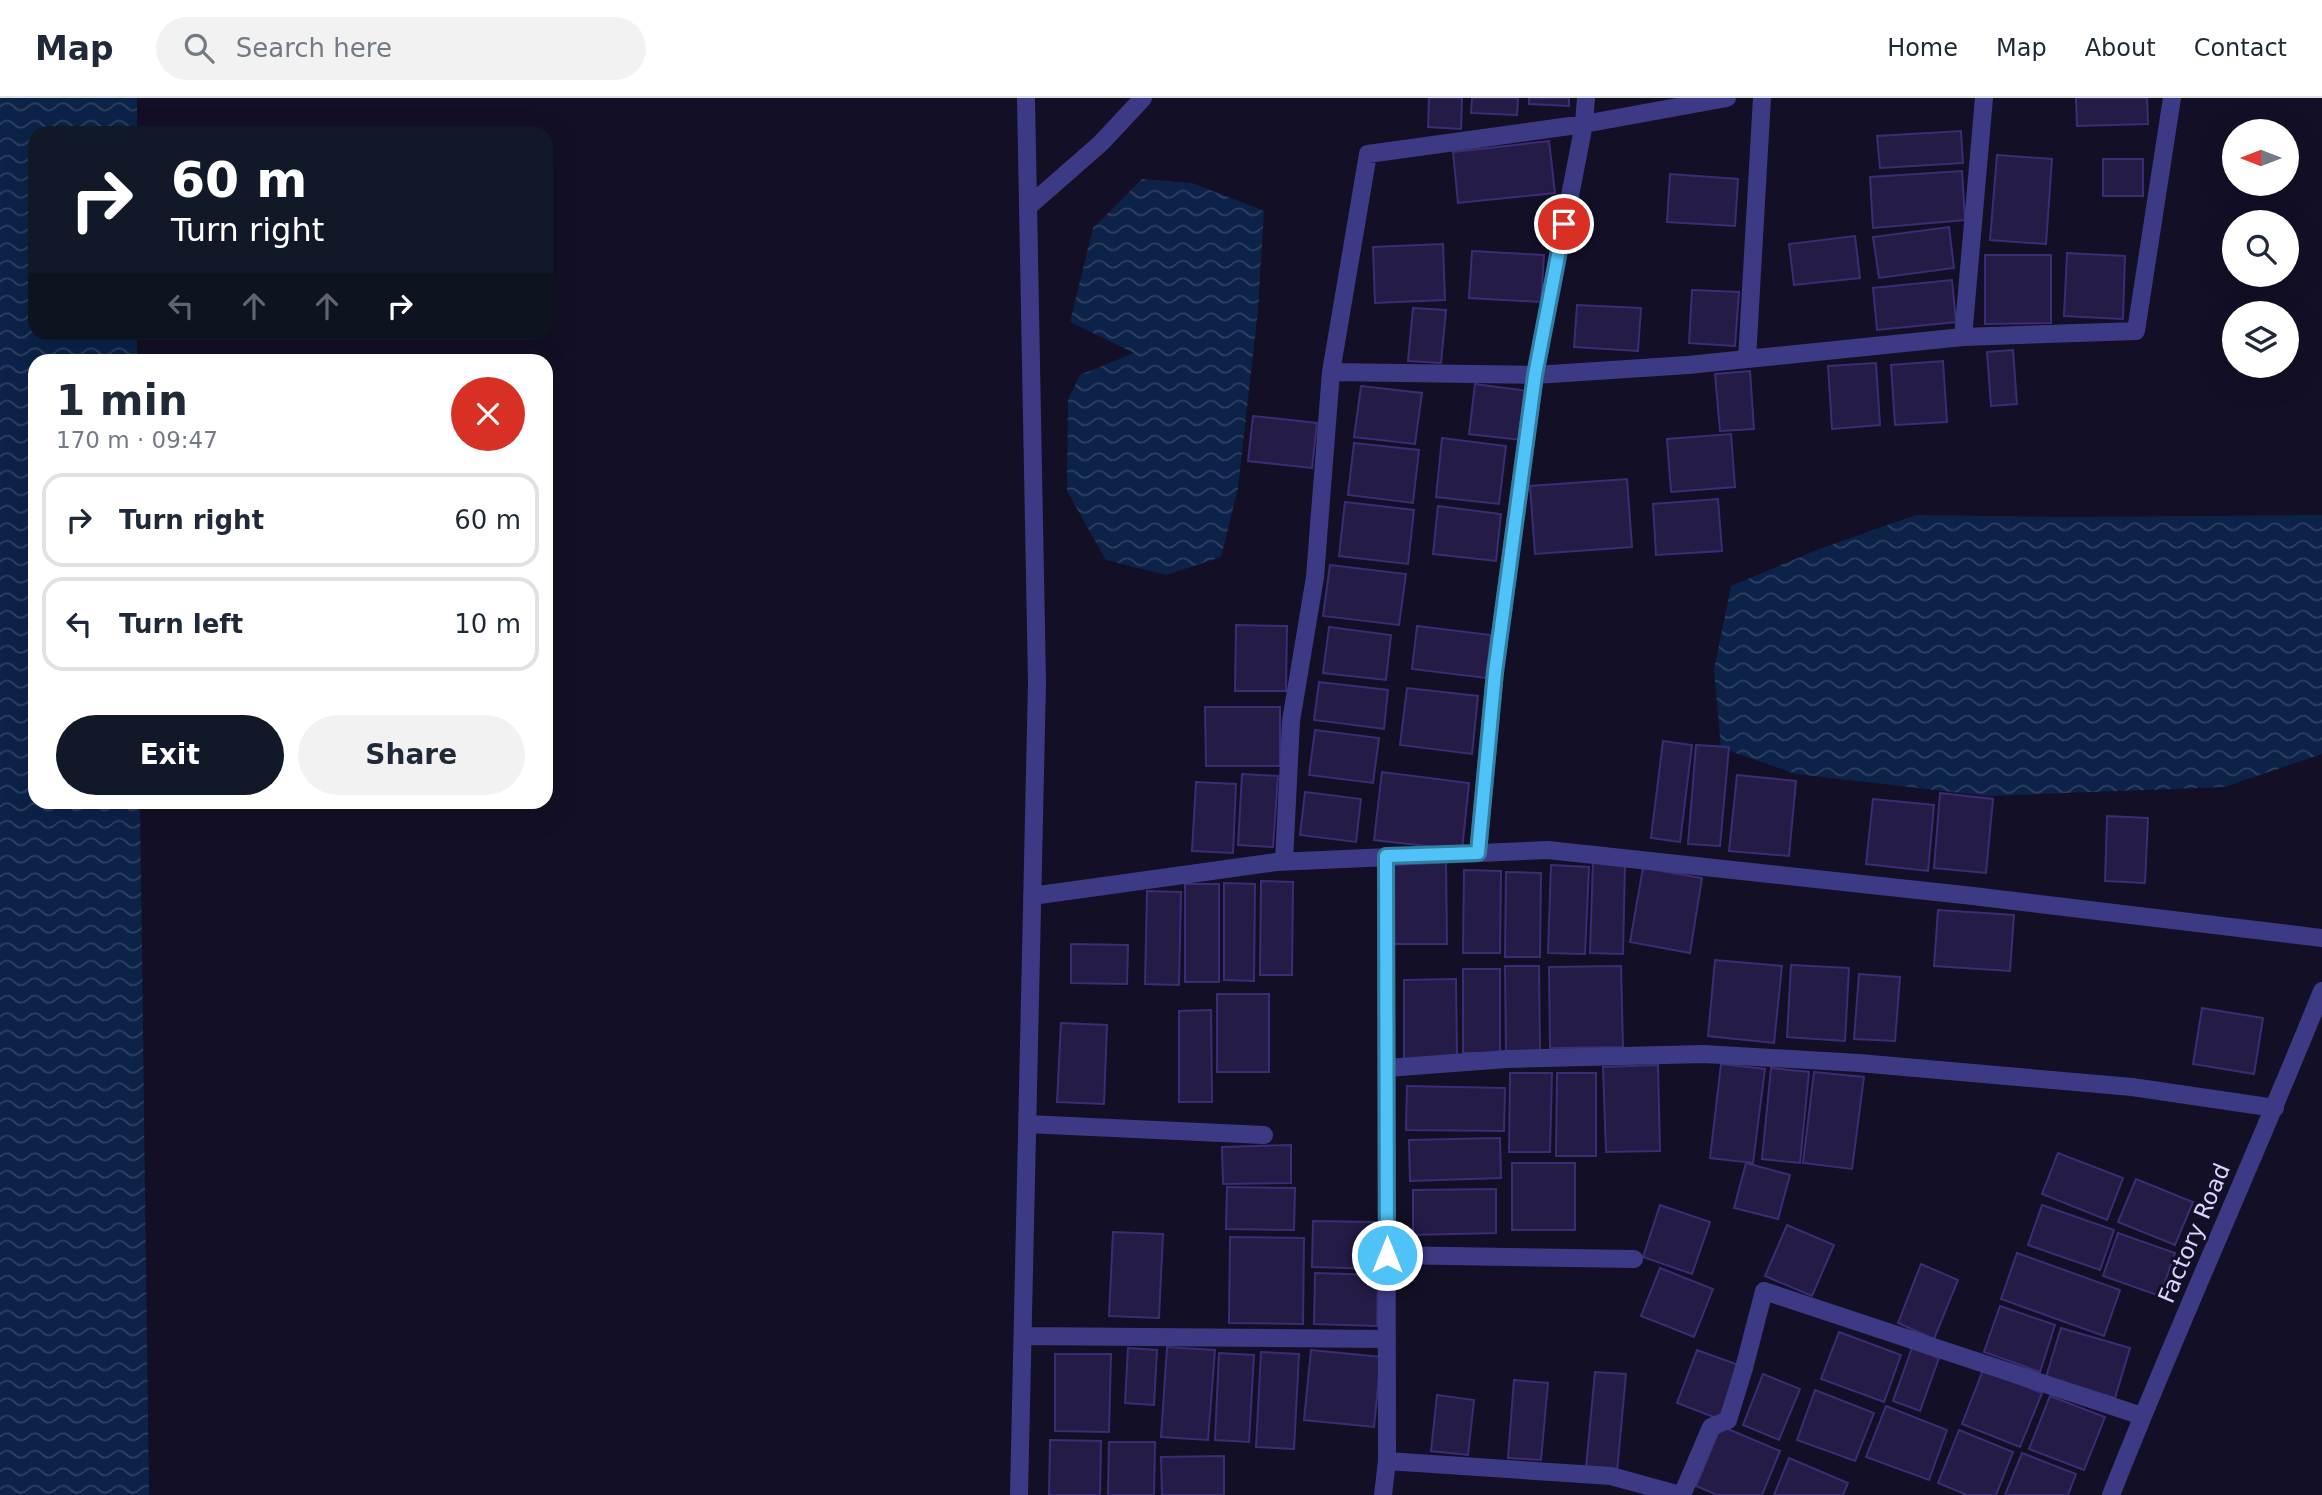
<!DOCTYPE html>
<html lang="en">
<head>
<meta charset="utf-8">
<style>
	:root { --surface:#fff; --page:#f2f2f3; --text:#1f2937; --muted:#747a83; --line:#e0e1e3; --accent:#111827 }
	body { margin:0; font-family:"DejaVu Sans",sans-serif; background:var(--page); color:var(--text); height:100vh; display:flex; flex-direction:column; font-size:26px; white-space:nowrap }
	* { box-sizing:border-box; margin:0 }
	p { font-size:23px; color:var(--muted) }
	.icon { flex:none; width:38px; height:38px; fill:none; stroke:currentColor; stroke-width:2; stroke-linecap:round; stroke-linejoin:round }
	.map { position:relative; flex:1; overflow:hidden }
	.sheet { position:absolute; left:28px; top:256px; width:525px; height:455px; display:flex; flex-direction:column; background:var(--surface); border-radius:21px; box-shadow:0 7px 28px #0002 }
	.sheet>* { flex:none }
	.hud { position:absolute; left:28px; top:28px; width:525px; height:214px; border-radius:21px; box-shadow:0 7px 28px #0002; background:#111827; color:#fff; overflow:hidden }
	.needle { width:46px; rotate:270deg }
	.tools { position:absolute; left:2222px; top:21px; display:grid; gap:14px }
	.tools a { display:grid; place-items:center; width:77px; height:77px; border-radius:50%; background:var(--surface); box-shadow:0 7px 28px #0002; font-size:35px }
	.pin { position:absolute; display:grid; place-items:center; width:60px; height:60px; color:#fff; margin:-30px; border:4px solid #fff; border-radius:50%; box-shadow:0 2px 7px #0007 }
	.me { position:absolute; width:77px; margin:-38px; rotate:0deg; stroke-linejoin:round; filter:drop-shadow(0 0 5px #0008) }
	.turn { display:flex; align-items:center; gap:24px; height:147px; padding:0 28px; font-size:32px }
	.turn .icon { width:91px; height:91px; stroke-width:2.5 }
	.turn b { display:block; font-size:49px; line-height:60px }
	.lanes { display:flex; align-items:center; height:66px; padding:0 28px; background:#0003; justify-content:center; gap:35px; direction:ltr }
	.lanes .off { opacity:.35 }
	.round { display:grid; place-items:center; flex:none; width:74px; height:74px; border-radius:37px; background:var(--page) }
	.overview { display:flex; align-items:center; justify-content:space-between; height:119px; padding:0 28px }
	h1 { font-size:42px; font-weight:700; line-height:52px }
	.primary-button { display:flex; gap:14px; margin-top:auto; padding:14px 28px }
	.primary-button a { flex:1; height:80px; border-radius:42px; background:var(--accent); color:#fff; font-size:28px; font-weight:700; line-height:80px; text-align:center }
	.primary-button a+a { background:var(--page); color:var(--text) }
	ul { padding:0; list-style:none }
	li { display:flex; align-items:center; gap:21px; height:94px; margin:0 14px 10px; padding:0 14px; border:4px solid var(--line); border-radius:21px }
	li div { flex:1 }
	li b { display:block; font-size:26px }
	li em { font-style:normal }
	header { display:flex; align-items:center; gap:42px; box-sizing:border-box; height:98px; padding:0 35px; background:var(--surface); border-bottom:2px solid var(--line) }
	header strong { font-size:33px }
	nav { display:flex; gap:38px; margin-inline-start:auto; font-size:24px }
	.search { width:490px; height:63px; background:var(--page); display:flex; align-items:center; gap:18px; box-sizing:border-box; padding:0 24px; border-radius:38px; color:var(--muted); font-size:26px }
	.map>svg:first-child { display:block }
	.water { fill:url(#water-waves) }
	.building { fill:#241b47; stroke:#3b2d73; stroke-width:2 }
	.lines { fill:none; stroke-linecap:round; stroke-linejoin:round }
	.minor { stroke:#3d3a85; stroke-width:18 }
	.route-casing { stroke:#337fa1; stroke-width:18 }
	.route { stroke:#4fc3f7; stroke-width:12 }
	.labels { text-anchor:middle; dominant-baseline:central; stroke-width:6; stroke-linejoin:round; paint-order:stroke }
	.street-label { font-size:23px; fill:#d9d4ff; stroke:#130f26 }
</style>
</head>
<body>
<header>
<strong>Map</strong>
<div class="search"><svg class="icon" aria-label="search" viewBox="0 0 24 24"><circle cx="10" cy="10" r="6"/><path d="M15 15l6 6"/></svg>Search here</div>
<nav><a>Home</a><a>Map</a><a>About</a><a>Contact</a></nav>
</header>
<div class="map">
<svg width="2322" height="1397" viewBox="0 0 2322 1397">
	<defs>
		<pattern id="water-waves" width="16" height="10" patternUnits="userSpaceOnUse" patternTransform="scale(1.75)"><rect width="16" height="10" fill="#0c2248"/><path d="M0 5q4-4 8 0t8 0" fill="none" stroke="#2f4163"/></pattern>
	</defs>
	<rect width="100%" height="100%" fill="#130f26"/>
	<!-- water -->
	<path class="water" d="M0,0h137v35h-102v199l102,1v27h-102v442h105l9,693h-149z
		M1142,81l50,4 72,28 -6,99 -20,178 -17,69 -55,18 -60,-15 -39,-69 1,-91 12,-25 54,-22 -64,-31 23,-94z
		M1916,417l151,2 255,-2v239l-98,33 -236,9 -192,-22 -75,-26 -7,-78 17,-84 88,-37z"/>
	<!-- building -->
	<path class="building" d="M1429,0h33l-1,31 -33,-2z
		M1472,0h46l-1,17 -46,-2z
		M1529,0h40v8l-40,-2z
		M2076,0h71l1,26 -71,2z
		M1961,33l2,32 -83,5 -3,-32z
		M1549,43l6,52 -97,10 -5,-51z
		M1997,57l55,4 -6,85 -56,-4z
		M2103,61h40v37h-40z
		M1962,73l3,49 -92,8 -3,-51z
		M1670,76l68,5 -3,47 -68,-4z
		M1949,129l5,41 -75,10 -6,-41z
		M1855,138l5,42 -66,7 -5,-41z
		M1443,146l2,56 -70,3 -2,-56z
		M1472,153l72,4 -3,47 -72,-4z
		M2067,155l58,3 -2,63 -59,-3z
		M1985,157h66v68l-66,1z
		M1952,182l4,42 -79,8 -4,-42z
		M1692,192l47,2 -4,54 -46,-3z
		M1577,207l64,3 -3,43 -64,-4z
		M1413,210l33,2 -5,53 -33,-2z
		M2013,252l4,54 -26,2 -4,-54z
		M1943,263l4,61 -52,3 -4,-60z
		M1876,265l4,62 -48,4 -4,-63z
		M1750,273l4,58 -34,2 -5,-57z
		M1475,286l52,7 -6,49 -52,-6z
		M1361,288l61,7 -7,51 -61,-7z
		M1253,318l64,7 -5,45 -64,-7z
		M1731,336l4,53 -64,5 -4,-53z
		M1442,340l64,8 -7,58 -63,-7z
		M1354,345l65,7 -6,53 -65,-8z
		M1627,381l5,68 -97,7 -5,-68z
		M1718,401l4,52 -66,4 -3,-51z
		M1345,404l69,8 -6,54 -69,-8z
		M1438,408l63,8 -5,47 -63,-7z
		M1330,467l76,9 -7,51 -76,-9z
		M1236,527l51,1 -1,65h-51z
		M1417,528l74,9 -5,43 -74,-9z
		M1329,529l62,8 -5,45 -63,-7z
		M1319,584l69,8 -4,39 -70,-9z
		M1407,590l71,8 -6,58 -72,-9z
		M1205,609h75v59h-74z
		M1315,632l64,8 -6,45 -64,-8z
		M1663,643l29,4 -12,97 -29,-4z
		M1696,647l33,2 -9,99 -32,-2z
		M1382,674l87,11 -7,67 -88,-10z
		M1242,676l36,2 -5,71 -35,-2z
		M1737,677l59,6 -7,75 -60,-5z
		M1196,684l40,2 -3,69 -41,-2z
		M1305,694l56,7 -5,43 -56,-7z
		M1940,695l53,6 -7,74 -52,-5z
		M1873,701l61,6 -6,66 -62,-7z
		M2107,718l41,2 -3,65 -40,-2z
		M1446,760l1,86h-54l-4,-83z
		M1593,764h32l-2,92 -33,-1z
		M1551,767l38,2 -4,87 -37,-1z
		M1643,770l59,10 -12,75 -60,-11z
		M1464,772l37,1 -1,82h-37z
		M1506,774l35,1 -1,84h-35z
		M1261,783l32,1 -1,93h-32z
		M1224,785l31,1 -1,97 -30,-1z
		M1185,786h34v98h-34z
		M1147,793l34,1 -2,93 -34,-1z
		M1938,812l76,5 -4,56 -76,-5z
		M1071,846l57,1 -1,39 -56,-1z
		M1715,862l67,6 -8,77 -66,-7z
		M1791,867l58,3 -4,73 -58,-4z
		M1505,868h34l1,87h-34z
		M1621,868l2,81 -73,1 -1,-81z
		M1463,871h37v84h-37z
		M1859,876l41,3 -5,64 -41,-2z
		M1456,881l1,80h-53v-79z
		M1217,896h52v78h-52z
		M2202,910l61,10 -9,56 -61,-10z
		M1211,912l1,92h-33v-91z
		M1061,925l46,2 -3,79 -47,-2z
		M1721,966l44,5 -12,94 -43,-5z
		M1658,967l2,86 -54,1 -3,-85z
		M1771,970l38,4 -9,91 -38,-4z
		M1814,974l50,5 -12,92 -49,-6z
		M1510,975h42l-2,79h-41z
		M1557,975h39v83h-40z
		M1407,988l98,2 -1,43 -98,-1z
		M1500,1040l1,40 -91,3 -1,-41z
		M1291,1047v38l-68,1 -1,-37z
		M2058,1055l65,25 -16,42 -65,-26z
		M1512,1065h63v67h-63z
		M1746,1065l44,12 -12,44 -44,-11z
		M2136,1081l57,23 -18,43 -57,-23z
		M1227,1089l68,1 -1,42 -68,-1z
		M1496,1091v44l-83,2v-45z
		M1660,1107l50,17 -18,52 -49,-17z
		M2042,1107l72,25 -14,40 -72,-25z
		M1313,1123l66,1v47l-67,-2z
		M1787,1127l47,20 -22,51 -47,-20z
		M1113,1134l50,2 -4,84 -50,-2z
		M2118,1135l57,20 -15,43 -57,-20z
		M1230,1139l74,1 -1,86 -74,-1z
		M2017,1155l103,37 -16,46 -103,-37z
		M1921,1166l37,16 -24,59 -36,-16z
		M1660,1170l53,21 -19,48 -53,-21z
		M1315,1175l63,2 -1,51 -63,-2z
		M2000,1208l55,19 -15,47 -56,-20z
		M2061,1230l69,20 -15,50 -69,-21z
		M1839,1234l62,23 -17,47 -63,-23z
		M1167,1249l48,3 -7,90 -47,-3z
		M1128,1250l29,2 -3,55 -29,-2z
		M1912,1250l27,10 -19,53 -27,-10z
		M1311,1252l70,7 -7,70 -70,-7z
		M1697,1252l42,15 -20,54 -42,-16z
		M1261,1254l38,2 -5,95 -38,-2z
		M1219,1255l35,2 -5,87 -34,-2z
		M1055,1256h56l-2,78 -54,-1z
		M1983,1272l59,23 -22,54 -58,-23z
		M1595,1274l31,2 -9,98 -31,-4z
		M1763,1276l37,15 -21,51 -36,-15z
		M1514,1282l34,3 -7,77 -33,-2z
		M1815,1292l59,23 -19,48 -58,-21z
		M1437,1297l37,5 -6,55 -37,-4z
		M2050,1298l55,21 -21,53 -55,-21z
		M1886,1308l61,24 -18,50 -63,-23z
		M1721,1328l59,25 -18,44h-45l-21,-9z
		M1959,1332l54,22 -17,43h-29l-29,-12z
		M1050,1342l51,1 -1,54h-51z
		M1109,1344h46l-1,53h-46z
		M2022,1355l54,21 -8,21h-63z
		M1224,1358v39h-62l-1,-38z
		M1789,1360l59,25 -5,12h-69z"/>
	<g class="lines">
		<!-- minor -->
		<path class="minor" d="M1028,109l73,-64 42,-45
			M1963,239l21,-239
			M1747,261l15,-261
			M1331,274l204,3 153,-10 275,-28 173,-6 36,-233
			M1478,755l17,-181 40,-297 49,-251 2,-26
			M1284,763l7,-140 24,-144 16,-205 37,-218 216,-30 143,-26
			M1032,798l244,-34 272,-12 425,46 349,42
			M1387,970l120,-9 197,-5 155,9 273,24 143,21
			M1027,1026l237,11
			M1387,1157l247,4
			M1023,1238l364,3
			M1387,1363l224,15 69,19
			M1019,1397l18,-813 -11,-584
			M1383,1397l4,-34 -1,-605
			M1682,1397l29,-68 17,-7 16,-52 20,-77 378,125
			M2111,1397c67,-170 143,-335 211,-504"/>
	</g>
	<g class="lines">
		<defs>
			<path id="route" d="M1387,1157l-1,-399 92,-3 17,-181 40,-297 29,-151"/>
		</defs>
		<!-- route casing -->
		<use href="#route" class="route-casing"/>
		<!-- route -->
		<use href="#route" class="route"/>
	</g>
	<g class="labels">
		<!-- street labels -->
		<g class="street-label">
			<text transform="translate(2194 1135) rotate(-67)">Factory Road</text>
		</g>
	</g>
</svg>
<div class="tools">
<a><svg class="needle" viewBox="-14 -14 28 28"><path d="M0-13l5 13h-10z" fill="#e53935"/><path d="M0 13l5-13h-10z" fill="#747a83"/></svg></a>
<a><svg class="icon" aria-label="search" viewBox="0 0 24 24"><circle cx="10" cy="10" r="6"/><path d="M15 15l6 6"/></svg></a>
<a><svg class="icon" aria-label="layers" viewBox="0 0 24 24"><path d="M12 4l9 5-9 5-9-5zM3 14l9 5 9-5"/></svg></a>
</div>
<div class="pin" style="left:1564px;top:126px;background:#d93025"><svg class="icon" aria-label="arrive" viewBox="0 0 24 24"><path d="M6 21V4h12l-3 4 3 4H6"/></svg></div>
<svg class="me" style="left:1387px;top:1157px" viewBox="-20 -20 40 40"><circle r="17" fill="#4fc3f7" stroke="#fff" stroke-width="3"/><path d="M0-11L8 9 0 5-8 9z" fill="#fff"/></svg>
<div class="hud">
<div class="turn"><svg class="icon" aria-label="right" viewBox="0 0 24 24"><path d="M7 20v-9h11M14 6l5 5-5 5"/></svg><div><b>60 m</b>Turn right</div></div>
<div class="lanes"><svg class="icon off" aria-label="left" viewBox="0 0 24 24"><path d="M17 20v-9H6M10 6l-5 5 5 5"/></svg><svg class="icon off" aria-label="ahead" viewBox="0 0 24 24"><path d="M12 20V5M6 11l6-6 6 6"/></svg><svg class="icon off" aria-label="ahead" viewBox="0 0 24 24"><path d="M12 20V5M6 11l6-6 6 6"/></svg><svg class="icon" aria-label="right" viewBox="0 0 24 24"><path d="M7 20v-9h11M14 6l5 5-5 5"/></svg></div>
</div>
<section class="sheet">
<div class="overview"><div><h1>1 min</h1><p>170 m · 09:47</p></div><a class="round" style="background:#d93025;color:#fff"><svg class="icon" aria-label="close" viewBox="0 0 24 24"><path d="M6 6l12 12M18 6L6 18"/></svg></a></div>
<ul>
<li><svg class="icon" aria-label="right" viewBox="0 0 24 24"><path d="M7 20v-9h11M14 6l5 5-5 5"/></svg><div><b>Turn right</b></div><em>60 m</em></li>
<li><svg class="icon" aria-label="left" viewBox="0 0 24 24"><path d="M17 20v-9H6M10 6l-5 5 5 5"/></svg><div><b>Turn left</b></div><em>10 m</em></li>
</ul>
<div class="primary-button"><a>Exit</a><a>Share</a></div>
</section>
</div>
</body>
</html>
